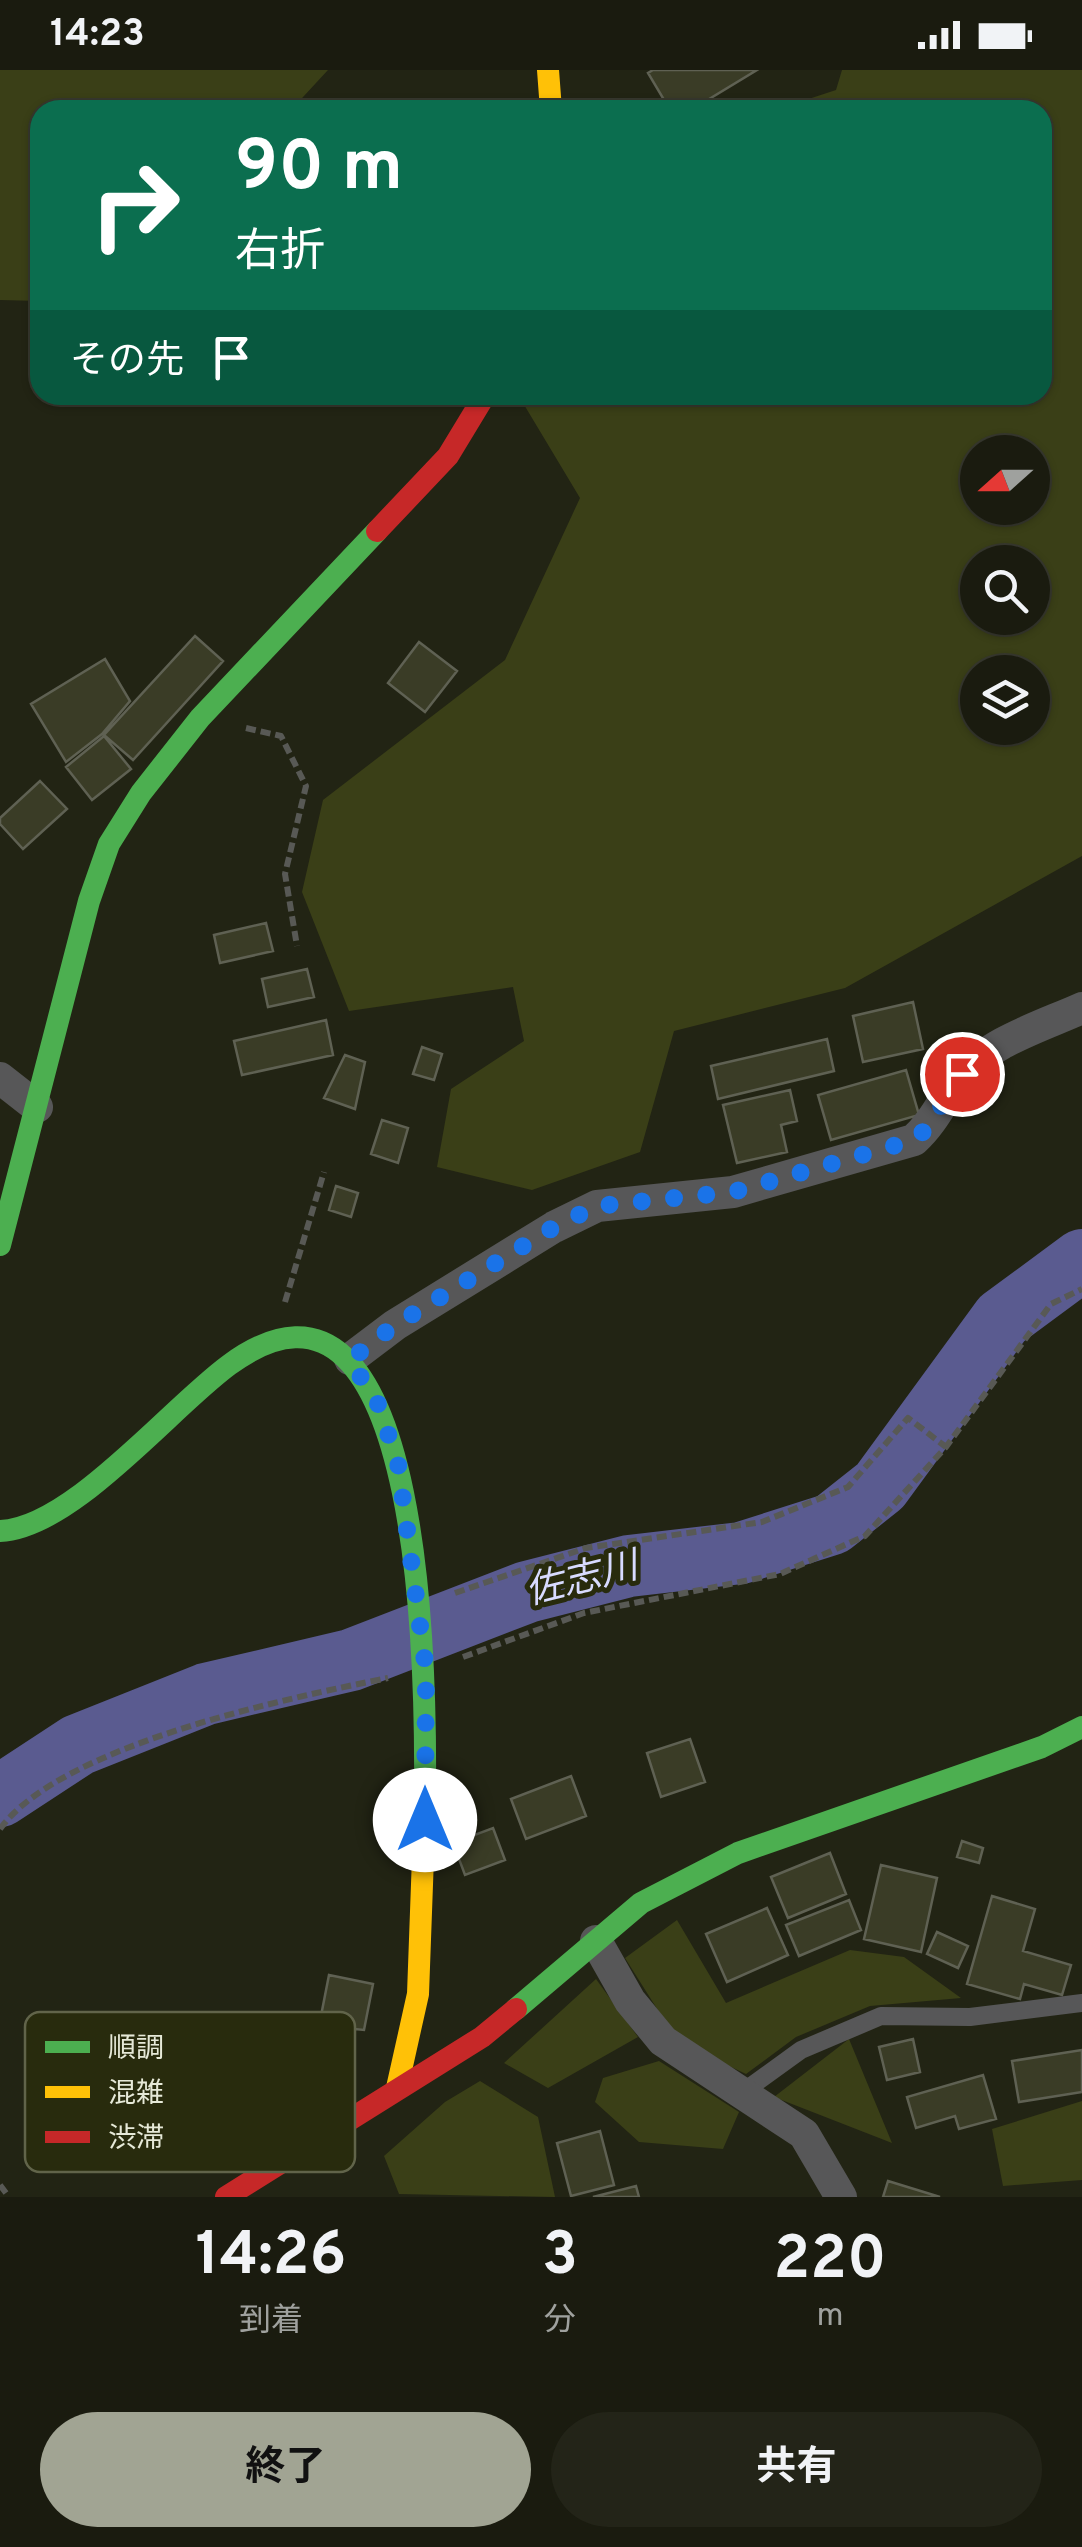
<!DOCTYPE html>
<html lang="ja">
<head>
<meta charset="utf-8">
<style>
	:root { --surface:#1a1b0f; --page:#232418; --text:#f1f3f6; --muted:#9fa19e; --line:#38392f; --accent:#a1a493 }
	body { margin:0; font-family:Overpass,"Noto Sans JP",sans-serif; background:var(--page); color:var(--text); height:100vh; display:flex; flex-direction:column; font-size:38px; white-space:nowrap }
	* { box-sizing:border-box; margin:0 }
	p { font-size:32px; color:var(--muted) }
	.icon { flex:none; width:55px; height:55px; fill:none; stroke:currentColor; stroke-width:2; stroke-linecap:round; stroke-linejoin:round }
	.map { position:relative; height:2127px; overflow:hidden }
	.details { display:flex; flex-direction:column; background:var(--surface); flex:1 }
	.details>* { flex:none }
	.banner { position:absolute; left:30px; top:30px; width:1022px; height:305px; border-radius:30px; box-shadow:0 2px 8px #0004,0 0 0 2px var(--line); background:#0b6e4f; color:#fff; overflow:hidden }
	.needle { width:65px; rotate:249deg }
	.tools { position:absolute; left:960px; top:365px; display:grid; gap:20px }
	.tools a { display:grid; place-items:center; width:90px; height:90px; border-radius:50%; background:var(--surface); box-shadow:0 2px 8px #0004,0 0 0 2px var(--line); font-size:50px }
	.pin { position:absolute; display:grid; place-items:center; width:85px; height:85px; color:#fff; margin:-42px; border:5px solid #fff; border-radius:50%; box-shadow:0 2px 10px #0007 }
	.me { position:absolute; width:110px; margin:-55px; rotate:0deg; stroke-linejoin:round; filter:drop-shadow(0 0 8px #0008) }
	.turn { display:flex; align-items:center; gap:35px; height:210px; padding:0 40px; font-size:45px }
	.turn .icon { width:130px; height:130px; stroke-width:2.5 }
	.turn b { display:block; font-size:70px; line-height:85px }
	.then { display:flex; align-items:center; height:95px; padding:0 40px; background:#0003; gap:20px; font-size:38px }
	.eta { display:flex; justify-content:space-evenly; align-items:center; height:170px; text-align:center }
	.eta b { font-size:60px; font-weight:700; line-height:70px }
	.cta { display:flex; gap:20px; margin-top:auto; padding:20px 40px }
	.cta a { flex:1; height:115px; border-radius:60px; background:var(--accent); color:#111; font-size:40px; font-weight:700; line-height:115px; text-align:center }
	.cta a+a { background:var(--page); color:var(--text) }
	.status { display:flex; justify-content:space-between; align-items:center; height:70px; padding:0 50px; background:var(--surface); direction:ltr }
	.status svg { height:28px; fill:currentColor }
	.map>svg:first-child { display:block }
	.green { fill:#3a3f17; fill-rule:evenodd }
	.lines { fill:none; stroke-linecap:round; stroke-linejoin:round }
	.river { stroke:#5a5b90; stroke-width:62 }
	.building { fill:#3a3c26; stroke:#5f6153; stroke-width:2.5 }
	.path { stroke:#585955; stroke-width:6; stroke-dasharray:10 5; stroke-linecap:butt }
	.lane { stroke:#575758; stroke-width:18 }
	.street { stroke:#575758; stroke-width:32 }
	.fast { stroke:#4caf50; stroke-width:22 }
	.slow { stroke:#ffc107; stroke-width:22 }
	.jam { stroke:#c62828; stroke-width:22 }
	.route { stroke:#1a73e8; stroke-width:18; stroke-dasharray:0 32.4 }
	.labels { text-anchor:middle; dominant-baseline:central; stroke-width:10; stroke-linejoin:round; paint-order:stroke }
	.water-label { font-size:38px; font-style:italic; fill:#d8dbff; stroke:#282b0d }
	.key { fill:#282b0d; stroke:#61644a; stroke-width:2.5 }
	.key-label { font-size:28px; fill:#e6e9d8 }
</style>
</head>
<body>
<div class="status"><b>14:23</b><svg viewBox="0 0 49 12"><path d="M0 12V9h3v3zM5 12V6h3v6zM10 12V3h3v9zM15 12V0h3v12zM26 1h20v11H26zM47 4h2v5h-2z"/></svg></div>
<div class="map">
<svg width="1082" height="2127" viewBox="0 0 1082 2127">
	<rect width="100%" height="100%" fill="#222414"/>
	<!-- green -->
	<path class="green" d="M0,0h328l-37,40h-251v191l-40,-1z
		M842,0h240v786l-237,132 -171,43 -34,121 -108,38 -95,-23 14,-78 73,-48 -11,-54 -164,24 -47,-119 21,-92 182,-140 75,-162 -57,-95 8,-8h511v-285h-267l61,-20zM978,382h54v56h-54zM1032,492v56h-54v-56zM1032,602v56h-54v-56z
		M677,1850l49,83 124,-53 54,7 57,41 -91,8 -74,31 -50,37 -68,-32 -53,-84z
		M596,1909l42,58 -90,51 -44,-25z
		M849,1969l43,104 -118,-46z
		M659,1991l80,51 -16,37 -84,-7 -44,-40 8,-24z
		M480,2011l58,36 17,80 -156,-3 -15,-38 61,-54z
		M1082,2031v79l-79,6 -11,-57z"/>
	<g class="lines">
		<!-- river -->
		<path class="river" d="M0,1726l78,-51 128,-51 145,-34 176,-68 102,-26 112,-13 91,-29 48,-38 122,-167 80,-59"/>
	</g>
	<!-- building -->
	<path class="building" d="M653,0h104l-66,40h-21l-22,-37z
		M195,566l28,25 -90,99 -29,-25z
		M419,572l38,29 -32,41 -37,-29z
		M105,589l25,42 -28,33 -36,28 -35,-58z
		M104,666l27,33 -39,31 -26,-33z
		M40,711l27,28 -44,40 -23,-25v-6z
		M266,853l7,28 -53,12 -6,-28z
		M307,899l7,28 -46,10 -6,-28z
		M913,932l10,47 -60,13 -10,-46z
		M326,950l7,35 -91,20 -8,-34z
		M827,969l7,32 -116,28 -7,-33z
		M422,977l20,7 -8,26 -21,-6z
		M345,985l20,7 -10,47 -31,-11z
		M906,1000l13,45 -88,25 -13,-45z
		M790,1020l7,31 -16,4 6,27 -50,11 -14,-58z
		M382,1050l26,8 -10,35 -27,-9z
		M336,1116l22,7 -7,24 -22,-7z
		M690,1669l15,43 -44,15 -14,-44z
		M571,1706l15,40 -60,23 -15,-40z
		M493,1758l12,32 -40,15 -12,-32z
		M962,1771l21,7 -4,15 -22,-6z
		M830,1783l16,41 -58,24 -17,-41z
		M881,1795l56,13 -16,74 -57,-13z
		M992,1826l43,13 -12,42 48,14 -9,30 -38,-11 -4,15 -53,-15z
		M849,1830l12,30 -62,26 -13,-31z
		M767,1838l21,47 -61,27 -21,-48z
		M937,1862l31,14 -10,22 -31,-14z
		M329,1905l44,9 -9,46 -9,-1 -6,31 -25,-4 6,-32 -10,-3z
		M913,1969l7,33 -33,8 -8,-33z
		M1082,1980v42l-63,10 -7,-41z
		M983,2005l13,44 -37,10 -4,-13 -39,12 -9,-31z
		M600,2061l14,54 -43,11 -14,-53z
		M888,2111l52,16h-57z
		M636,2116l3,11h-46z"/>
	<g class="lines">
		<!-- path -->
		<path class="path" d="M246,658l35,8 25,50 -21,88 12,72
			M285,1232l39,-130
			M455,1523l131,-45 176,-26 86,-35 60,-69 38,29
			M463,1587l121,-44 196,-39 85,-38 81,-89 105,-143 31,-15
			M0,1759c61,-84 288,-131 388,-151
			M0,2115l9,12"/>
		<!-- lane -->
		<path class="lane" d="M743,2022l58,-42 80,-34 89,1 112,-14"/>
		<!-- street -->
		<path class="street" d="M0,1008l37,29
			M350,1289l45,-34 159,-98 43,-21 136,-14 181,-52c20,-18 30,-42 46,-63 28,-35 82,-51 122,-69
			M596,1871l34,60 33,40 141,93 37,63"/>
		<!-- fast -->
		<path class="fast" d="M0,1175l89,-344 20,-57 32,-51 59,-75 177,-187
			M0,1461c72,-3 169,-122 229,-166 201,-148 197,340 196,437
			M516,1939l125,-106 97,-50 304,-106 40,-20"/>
		<!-- slow -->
		<path class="slow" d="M548,0l3,40
			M397,2018l21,-94 7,-192"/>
		<!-- jam -->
		<path class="jam" d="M377,461l71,-75 37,-61
			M226,2127l256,-160 34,-28"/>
	</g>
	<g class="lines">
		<!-- route -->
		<path class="route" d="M425,1750l1,-150 -28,-207 -20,-59 -28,-44 45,-35 159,-98 43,-21 136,-14 181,-52 12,-11 36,-55"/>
	</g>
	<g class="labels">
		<!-- water labels -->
		<g class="water-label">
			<text transform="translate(582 1511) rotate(-14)">佐志川</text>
		</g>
	</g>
	<!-- legend -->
	<rect x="25" y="1942" width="330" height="160" rx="15" class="key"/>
	<rect x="45" y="1971" width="45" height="12" fill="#4caf50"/>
	<rect x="45" y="2016" width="45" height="12" fill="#ffc107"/>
	<rect x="45" y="2061" width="45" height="12" fill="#c62828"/>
	<g class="key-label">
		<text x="108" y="1987">順調</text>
		<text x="108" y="2032">混雑</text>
		<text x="108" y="2077">渋滞</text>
	</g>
</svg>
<div class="tools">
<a><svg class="needle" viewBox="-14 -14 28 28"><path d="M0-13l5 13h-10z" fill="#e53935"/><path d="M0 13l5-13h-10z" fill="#9fa19e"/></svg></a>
<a><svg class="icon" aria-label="search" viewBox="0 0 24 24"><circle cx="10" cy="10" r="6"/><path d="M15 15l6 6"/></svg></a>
<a><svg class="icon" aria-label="layers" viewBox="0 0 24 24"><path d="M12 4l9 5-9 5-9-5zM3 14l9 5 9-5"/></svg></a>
</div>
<div class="pin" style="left:962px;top:1004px;background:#d93025"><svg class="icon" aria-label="arrive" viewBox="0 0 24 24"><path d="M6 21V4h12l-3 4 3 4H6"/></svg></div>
<svg class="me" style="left:425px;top:1750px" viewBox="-20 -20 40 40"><circle r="19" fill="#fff"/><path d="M0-13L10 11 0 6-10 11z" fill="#1a73e8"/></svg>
<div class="banner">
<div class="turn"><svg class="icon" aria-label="right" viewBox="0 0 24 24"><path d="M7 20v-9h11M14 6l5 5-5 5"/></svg><div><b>90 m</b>右折</div></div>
<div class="then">その先<svg class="icon" aria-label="arrive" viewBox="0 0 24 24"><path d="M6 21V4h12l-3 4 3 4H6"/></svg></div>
</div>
</div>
<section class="details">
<div class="eta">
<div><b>14:26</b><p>到着</p></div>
<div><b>3</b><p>分</p></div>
<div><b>220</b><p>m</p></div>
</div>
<div class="cta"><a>終了</a><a>共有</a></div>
</section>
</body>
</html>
